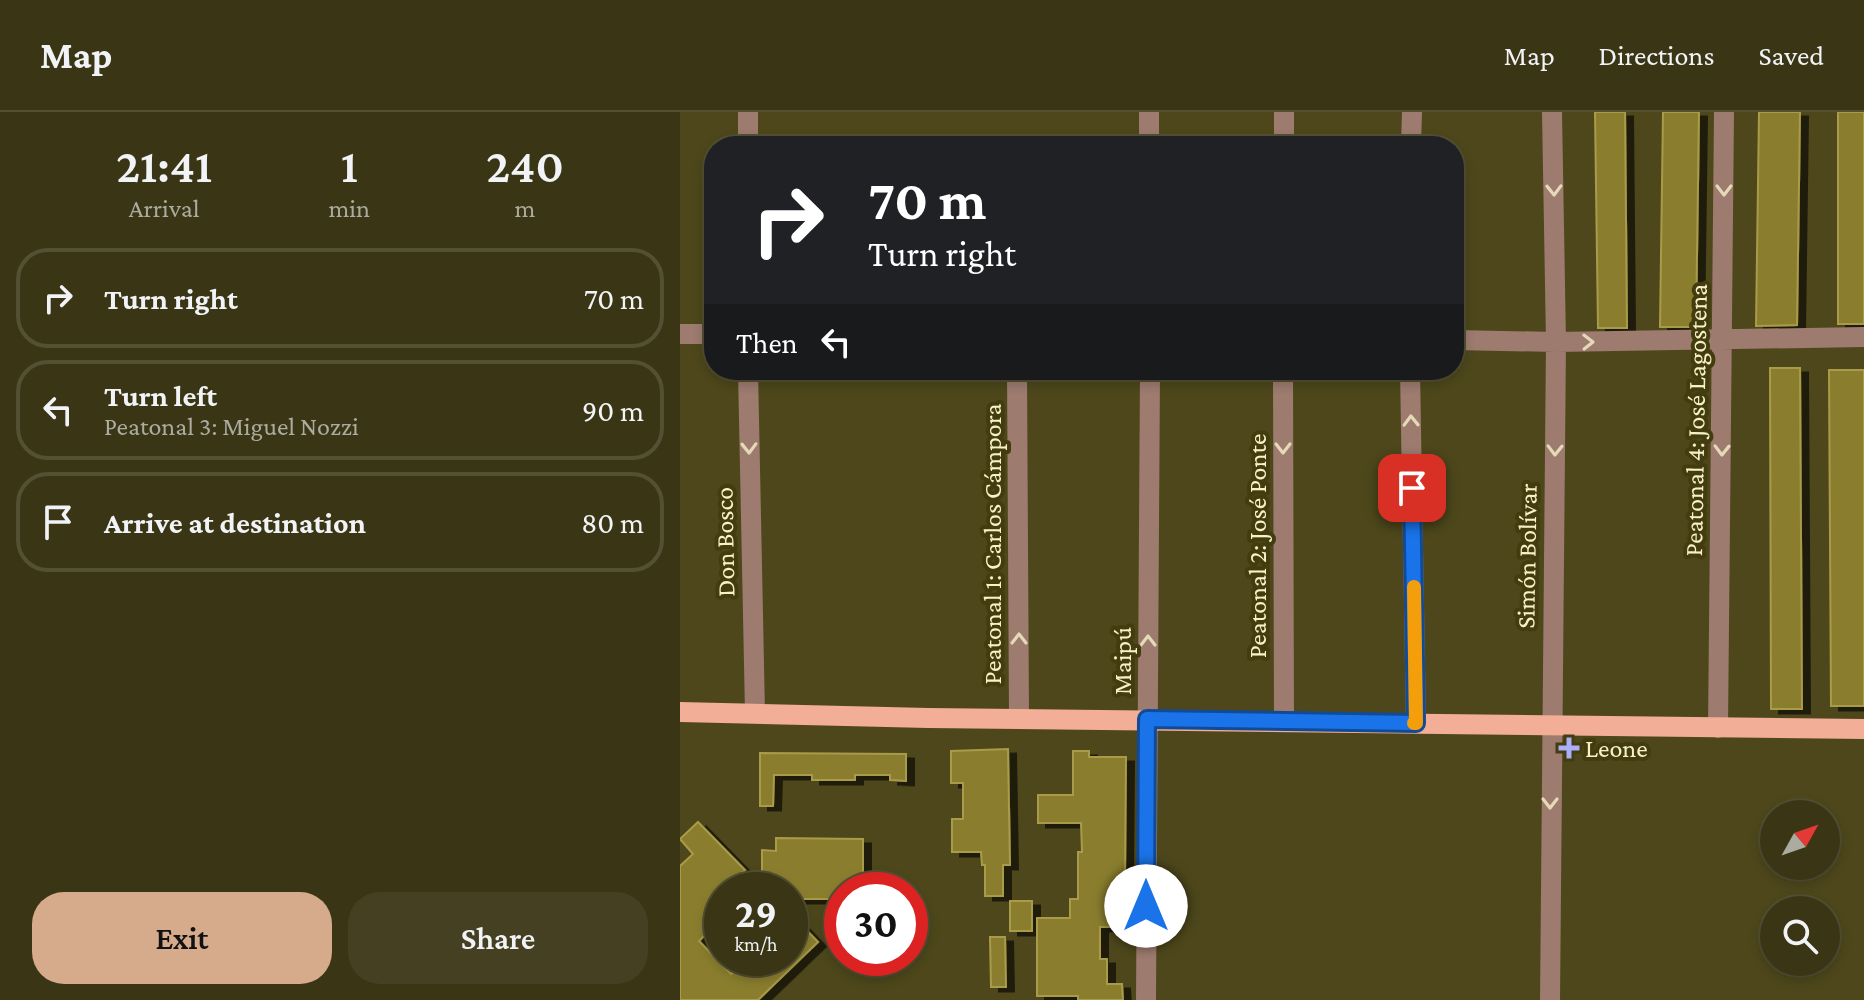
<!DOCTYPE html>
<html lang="en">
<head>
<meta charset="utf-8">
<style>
	:root { --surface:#3a3514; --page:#454022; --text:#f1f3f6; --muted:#ababa0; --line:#545034; --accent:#d6ab8b }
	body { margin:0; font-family:"Crimson Pro",serif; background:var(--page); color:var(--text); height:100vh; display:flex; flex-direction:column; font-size:30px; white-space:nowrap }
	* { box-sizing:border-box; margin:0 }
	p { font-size:26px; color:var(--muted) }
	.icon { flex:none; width:44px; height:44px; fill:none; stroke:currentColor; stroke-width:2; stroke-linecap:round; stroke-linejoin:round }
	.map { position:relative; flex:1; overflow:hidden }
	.drawer { display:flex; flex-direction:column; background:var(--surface); width:680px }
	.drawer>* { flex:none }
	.banner { position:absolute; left:24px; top:24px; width:760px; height:244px; border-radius:32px; box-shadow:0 4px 12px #0003,0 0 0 2px var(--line); background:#202124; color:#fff; overflow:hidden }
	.needle { width:52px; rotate:50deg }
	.tools { position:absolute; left:1080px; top:688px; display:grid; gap:16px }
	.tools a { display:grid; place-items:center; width:80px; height:80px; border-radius:50%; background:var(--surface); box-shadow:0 4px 12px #0003,0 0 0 2px var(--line); font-size:40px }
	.speed { position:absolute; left:24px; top:760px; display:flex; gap:16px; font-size:40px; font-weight:700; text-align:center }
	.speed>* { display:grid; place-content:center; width:104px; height:104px; border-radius:50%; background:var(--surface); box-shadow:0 4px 12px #0003,0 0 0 2px var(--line); line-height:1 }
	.speed small { font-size:20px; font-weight:400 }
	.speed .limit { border:12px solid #d22; background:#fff; color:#111 }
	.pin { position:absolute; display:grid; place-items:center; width:68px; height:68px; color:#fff; margin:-34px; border-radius:16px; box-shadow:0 4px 12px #0006 }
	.me { position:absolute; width:88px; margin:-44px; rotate:0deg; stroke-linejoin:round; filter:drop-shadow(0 0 6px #0008) }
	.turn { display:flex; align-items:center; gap:28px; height:168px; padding:0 32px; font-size:36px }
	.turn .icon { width:104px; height:104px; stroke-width:2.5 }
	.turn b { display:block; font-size:56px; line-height:68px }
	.then { display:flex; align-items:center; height:76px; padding:0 32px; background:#0003; gap:16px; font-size:30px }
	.eta { display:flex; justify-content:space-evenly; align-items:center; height:136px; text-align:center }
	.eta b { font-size:48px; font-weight:600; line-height:56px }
	.action { display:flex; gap:16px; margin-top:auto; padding:16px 32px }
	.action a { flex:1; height:92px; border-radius:32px; background:var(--accent); color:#111; font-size:32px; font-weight:600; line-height:92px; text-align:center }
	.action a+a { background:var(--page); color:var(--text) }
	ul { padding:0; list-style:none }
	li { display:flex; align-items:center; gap:24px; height:100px; margin:0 16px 12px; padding:0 16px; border:4px solid var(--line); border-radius:32px }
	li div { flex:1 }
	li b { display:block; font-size:30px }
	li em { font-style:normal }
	header { display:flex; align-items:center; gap:48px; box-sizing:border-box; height:112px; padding:0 40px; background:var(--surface); border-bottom:2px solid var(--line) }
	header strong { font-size:38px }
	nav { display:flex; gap:44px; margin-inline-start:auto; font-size:28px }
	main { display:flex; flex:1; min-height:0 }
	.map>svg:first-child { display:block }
	.building { fill:#8a7e2e; stroke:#a89b49; stroke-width:2; filter:url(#shadow) }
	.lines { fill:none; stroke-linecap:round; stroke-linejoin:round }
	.minor { stroke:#9d7b6f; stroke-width:20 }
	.major { stroke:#f2ae96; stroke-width:20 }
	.oneway { stroke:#e5d9b7 }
	.route-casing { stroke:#114b97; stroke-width:20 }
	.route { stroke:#1a73e8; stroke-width:14 }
	.slow { stroke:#f59e0b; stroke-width:14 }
	.poi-dot { fill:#abaffb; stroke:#423c0f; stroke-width:3 }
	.labels { text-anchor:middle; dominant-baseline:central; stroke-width:8; stroke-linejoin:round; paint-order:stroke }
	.street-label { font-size:26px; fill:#f7f1c9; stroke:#423c0f }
	.poi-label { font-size:26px; fill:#f7f1c9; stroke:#423c0f; text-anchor:start }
</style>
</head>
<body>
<header>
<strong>Map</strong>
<nav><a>Map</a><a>Directions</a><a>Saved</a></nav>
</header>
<main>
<section class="drawer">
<div class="eta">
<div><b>21:41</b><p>Arrival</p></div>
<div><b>1</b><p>min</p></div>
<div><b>240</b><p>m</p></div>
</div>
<ul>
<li><svg class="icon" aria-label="right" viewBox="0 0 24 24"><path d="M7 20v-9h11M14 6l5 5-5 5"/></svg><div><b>Turn right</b></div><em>70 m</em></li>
<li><svg class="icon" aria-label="left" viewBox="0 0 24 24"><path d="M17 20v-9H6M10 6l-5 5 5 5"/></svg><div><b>Turn left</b><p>Peatonal 3: Miguel Nozzi</p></div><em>90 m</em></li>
<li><svg class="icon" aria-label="arrive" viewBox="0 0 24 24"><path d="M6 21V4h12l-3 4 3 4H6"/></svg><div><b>Arrive at destination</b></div><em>80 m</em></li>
</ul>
<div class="action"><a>Exit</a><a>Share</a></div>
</section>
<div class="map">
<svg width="1184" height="888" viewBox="0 0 1184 888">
	<defs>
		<filter id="shadow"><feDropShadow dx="8" dy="4.5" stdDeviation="0" flood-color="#0009"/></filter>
	</defs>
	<rect width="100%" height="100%" fill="#4d471b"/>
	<!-- building -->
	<path class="building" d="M915,0h30l2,216h-29z
		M983,0h36l-3,215h-36z
		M1079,0h41l-3,213 -41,1z
		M1158,0h26v212h-26z
		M1090,256h30l2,341h-31z
		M1149,258h35v336h-33z
		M328,637l2,116h-7v31h-18v-31h-3l-1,-13h-29v-33h11v-36h-12v-32z
		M393,639h16v6h37l-1,118h-6v52h-19v32h7v25h15l1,16h-45v-4h-41v-78h33v-19h8v-47h4l-1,-29h-43v-28h35z
		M80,641l146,1v27l-16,-1v-5h-35v5h-43v-5h-38l-1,31h-13z
		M18,710l47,48 -19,20h-4v28l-23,23 32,33 16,-16h43v-45l28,29 -60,58h-78v-134l13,-12 -13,-15z
		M96,726l87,1v51h-21v9h-52v-9h-14v-5h-14v-35l14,1z
		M330,789h22v30h-22z
		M310,825h15l1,50h-15z"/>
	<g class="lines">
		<!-- minor -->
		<path class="minor" d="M469,0v34
			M68,34v-34
			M604,34v-34
			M731,34l1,-34
			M0,222h34
			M774,228l102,2 308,-5
			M68,258l7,343
			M337,258l2,347
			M603,258l1,351
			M730,258l6,353
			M1038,616l6,-616
			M466,888l4,-630
			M870,888l6,-658 -4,-230"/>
		<!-- major -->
		<path class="major" d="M0,600l248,6 936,11"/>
	</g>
	<!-- one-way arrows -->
	<defs><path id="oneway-chevron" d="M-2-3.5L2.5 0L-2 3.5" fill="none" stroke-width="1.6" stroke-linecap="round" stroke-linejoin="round" transform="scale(2)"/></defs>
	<g class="oneway">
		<use href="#oneway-chevron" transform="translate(874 78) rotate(89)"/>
		<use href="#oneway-chevron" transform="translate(1044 78) rotate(90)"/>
		<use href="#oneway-chevron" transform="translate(908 230) rotate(-1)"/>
		<use href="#oneway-chevron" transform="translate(731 309) rotate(-91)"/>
		<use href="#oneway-chevron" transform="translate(69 336) rotate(89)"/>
		<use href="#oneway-chevron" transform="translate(603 336) rotate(90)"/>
		<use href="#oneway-chevron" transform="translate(875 338) rotate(91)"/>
		<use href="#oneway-chevron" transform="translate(1042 338) rotate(91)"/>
		<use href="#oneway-chevron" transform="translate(339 527) rotate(-90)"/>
		<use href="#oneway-chevron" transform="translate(468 529) rotate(-90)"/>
		<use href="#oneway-chevron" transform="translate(870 691) rotate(90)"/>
	</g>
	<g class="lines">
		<defs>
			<path id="route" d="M466,794l1,-187 269,4 -4,-235"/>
		</defs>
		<!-- route casing -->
		<use href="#route" class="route-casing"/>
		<!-- route -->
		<use href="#route" class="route"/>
		<!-- slow -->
		<path class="slow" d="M734,611h2l-2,-136"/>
	</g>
	<!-- markers -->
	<path class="poi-dot" d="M885 624h8v8h8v8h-8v8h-8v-8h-8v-8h8z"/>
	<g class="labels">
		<!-- street labels -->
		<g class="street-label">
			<text transform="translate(1016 308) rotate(-89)">Peatonal 4: José Lagostena</text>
			<text transform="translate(45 430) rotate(-91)">Don Bosco</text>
			<text transform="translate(312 432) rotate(-90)">Peatonal 1: Carlos Cámpora</text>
			<text transform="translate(577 434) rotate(-90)">Peatonal 2: José Ponte</text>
			<text transform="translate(847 444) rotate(-89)">Simón Bolívar</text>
			<text transform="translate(442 549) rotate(-90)">Maipú</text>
		</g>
		<!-- poi labels -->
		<g class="poi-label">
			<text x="905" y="636">Leone</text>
		</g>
	</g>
</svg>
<div class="tools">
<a><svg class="needle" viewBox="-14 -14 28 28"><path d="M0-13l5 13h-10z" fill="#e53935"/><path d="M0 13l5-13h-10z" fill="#ababa0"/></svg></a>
<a><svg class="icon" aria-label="search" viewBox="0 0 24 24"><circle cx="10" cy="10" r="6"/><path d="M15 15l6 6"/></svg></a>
</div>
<div class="speed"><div>29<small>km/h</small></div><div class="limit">30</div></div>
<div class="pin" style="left:732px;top:376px;background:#d93025"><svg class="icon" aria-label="arrive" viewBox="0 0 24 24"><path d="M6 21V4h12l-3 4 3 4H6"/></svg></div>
<svg class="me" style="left:466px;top:794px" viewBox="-20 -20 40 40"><circle r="19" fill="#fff"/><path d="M0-13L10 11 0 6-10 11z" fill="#1a73e8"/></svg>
<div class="banner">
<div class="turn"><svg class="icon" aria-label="right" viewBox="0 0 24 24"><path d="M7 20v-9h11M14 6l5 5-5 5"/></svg><div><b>70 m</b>Turn right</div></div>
<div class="then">Then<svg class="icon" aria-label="left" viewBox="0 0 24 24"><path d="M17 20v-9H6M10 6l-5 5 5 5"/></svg></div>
</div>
</div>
</main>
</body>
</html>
